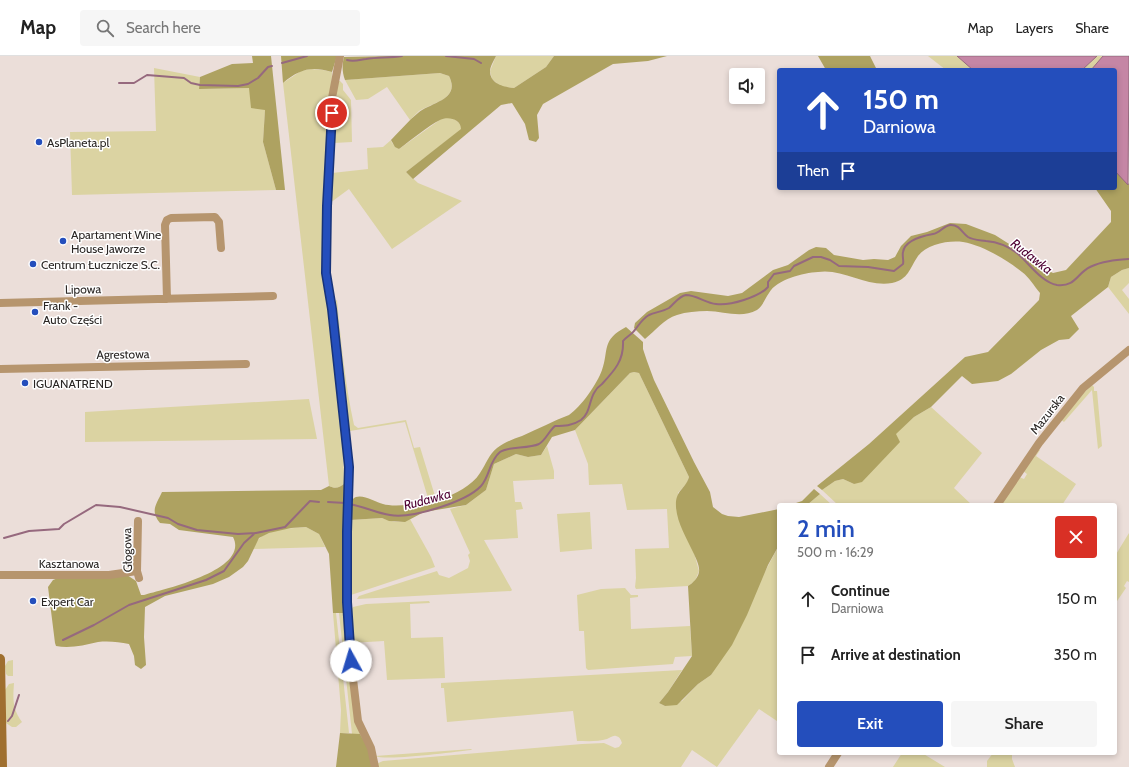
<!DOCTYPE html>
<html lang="en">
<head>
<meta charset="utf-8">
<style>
	:root { --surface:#fff; --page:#f6f6f6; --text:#222; --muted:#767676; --line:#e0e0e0; --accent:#244ebc }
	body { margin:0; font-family:Cabin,sans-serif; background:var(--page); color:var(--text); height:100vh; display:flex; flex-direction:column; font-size:15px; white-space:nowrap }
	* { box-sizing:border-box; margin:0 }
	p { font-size:13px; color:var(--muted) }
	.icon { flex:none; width:22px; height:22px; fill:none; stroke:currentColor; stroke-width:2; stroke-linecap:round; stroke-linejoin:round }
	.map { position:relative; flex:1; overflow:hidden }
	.details { position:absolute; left:777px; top:447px; width:340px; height:252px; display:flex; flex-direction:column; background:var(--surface); border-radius:4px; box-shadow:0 2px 6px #0003 }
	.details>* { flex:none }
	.guide { position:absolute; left:777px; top:12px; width:340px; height:122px; border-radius:4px; box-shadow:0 2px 6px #0003; background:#244ebc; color:#fff; overflow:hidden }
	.buttons { position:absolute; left:729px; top:12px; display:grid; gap:8px }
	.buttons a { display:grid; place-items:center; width:36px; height:36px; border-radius:4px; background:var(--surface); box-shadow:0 2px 6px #0003; font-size:20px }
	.pin { position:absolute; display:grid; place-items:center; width:34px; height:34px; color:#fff; margin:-17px; border:2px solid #fff; border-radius:50%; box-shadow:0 1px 4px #0007 }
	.me { position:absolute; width:44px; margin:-22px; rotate:354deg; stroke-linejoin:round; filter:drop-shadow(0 0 3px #0008) }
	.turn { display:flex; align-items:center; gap:14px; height:84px; padding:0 20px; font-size:18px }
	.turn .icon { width:52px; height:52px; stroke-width:2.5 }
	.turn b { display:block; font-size:28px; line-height:34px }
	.then { display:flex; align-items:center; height:38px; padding:0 20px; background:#0003; gap:8px; font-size:15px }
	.round { display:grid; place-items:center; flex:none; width:42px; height:42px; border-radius:4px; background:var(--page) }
	.summary { display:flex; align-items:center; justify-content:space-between; height:68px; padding:0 20px }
	h1 { font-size:24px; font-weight:600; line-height:30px; color:var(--accent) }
	.button { display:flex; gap:8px; margin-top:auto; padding:8px 20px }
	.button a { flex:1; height:46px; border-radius:4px; background:var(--accent); color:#fff; font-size:16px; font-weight:600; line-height:46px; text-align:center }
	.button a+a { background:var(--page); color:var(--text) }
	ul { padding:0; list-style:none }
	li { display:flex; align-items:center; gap:12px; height:56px; padding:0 20px }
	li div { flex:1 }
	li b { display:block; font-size:15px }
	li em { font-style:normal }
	header { display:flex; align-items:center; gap:24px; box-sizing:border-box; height:56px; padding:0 20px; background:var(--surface); border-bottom:1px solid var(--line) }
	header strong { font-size:19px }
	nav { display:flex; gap:22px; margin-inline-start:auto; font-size:14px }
	.search { width:280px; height:36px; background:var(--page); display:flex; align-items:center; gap:10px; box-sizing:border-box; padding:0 14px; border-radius:4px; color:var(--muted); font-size:15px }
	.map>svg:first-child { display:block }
	.green { fill:#dbd3a2 }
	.forest { fill:#aea261 }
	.water { fill:#c586a5; stroke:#96697e }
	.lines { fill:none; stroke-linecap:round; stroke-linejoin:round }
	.stream { stroke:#96697e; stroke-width:2 }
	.street { stroke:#b6956e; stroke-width:8 }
	.secondary { stroke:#9f6f2f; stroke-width:10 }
	.route-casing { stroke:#17337a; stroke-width:10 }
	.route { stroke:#244ebc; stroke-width:7 }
	.poi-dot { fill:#244ebc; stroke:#fff; stroke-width:1.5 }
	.labels { text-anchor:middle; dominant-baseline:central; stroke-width:3; stroke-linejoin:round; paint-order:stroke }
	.poi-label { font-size:12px; fill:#2a2624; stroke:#fff; text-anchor:start }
	.street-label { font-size:12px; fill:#2a2624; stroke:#fff }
	.water-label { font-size:13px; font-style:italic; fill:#4e0133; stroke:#fff }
</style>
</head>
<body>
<header>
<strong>Map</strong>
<div class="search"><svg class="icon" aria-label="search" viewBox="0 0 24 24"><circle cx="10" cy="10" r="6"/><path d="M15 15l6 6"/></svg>Search here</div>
<nav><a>Map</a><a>Layers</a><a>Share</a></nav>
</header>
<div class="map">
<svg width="1129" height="711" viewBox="0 0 1129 711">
	<rect width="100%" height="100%" fill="#ebded9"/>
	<!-- green -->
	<path class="green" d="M496,0h58l-8,11 -32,21 -13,-1 -9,-8 -2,-8z
		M928,0h29l16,14h-27z
		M1097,0h6l-12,14h-9z
		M154,12l46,9 -1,12 50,-1 16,22 -2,32 13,48 -204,5 -2,-63 86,-1z
		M311,13l12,1 9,2 -8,201 19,164 1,47c-5,4 -9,5 -15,2l-46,-403 18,-12z
		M440,17l9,3c11,23 -15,26 -30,35 -3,3 -6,6 -9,9l-23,-33 -19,12 -12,1 -11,-20z
		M337,25h3l3,3v6l8,10 1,42 -18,1z
		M450,61c6,3 11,6 12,12l-56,43 12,11 44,18 -70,48 -43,-60 -19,14 2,-30 36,-4 -1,-21 16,-1 8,-7 1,3 7,6 42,-30z
		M1129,212v15l-7,7 7,9v15l-21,-27 3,-10 11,-7z
		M337,244c4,42 8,83 17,125l4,3 48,-8 8,28 6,-1 15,49 -7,2 -23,-76 -55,9 1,19h-1l-16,-144 1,-5z
		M634,316l5,1 50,104 -2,6 -9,10 21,78 -4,10 -7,5 -52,3 -1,-2 1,-9 -1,-29 34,-1 -2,-39 -40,1 -5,-26 -33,1 -1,-21 -13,-34 55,-57z
		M1092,329l2,2v4h3l5,55 -4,3 -6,-59 -28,32 -4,-3 16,-19z
		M309,343l8,40 -232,3v-30z
		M931,351l51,46 -28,35 18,17h-134l-16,-15 13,-9 8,-2 11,5 41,-50 19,-17z
		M547,390l7,25v8l-41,2 2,21h6l2,7 -7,1 2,28 -34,2 28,50 -1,1 -154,8 2,-3 78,-25 2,4 10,3 19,-10 2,-7 -2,-6 2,-2 -20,-44 16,-4 20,-15 8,-26 22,-10 12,3 13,-2z
		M1038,393l2,1 -4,6 40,28 -14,21h-62l19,-28 5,2 3,-5 -4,-3z
		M820,438l12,11h-25z
		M590,456l2,37 -32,3 -3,-38z
		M382,462c9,4 20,6 28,1l21,38 4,10 -84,28 -2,-1 1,-74z
		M306,471l13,7 6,13 -72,2c2,-3 4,-9 7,-11 10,-9 33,-10 46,-11z
		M1129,477v49l-2,-1 -3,5 2,2 -11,16v-48z
		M779,489v173l-2,3 -18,-12 -42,58 -25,-17 -11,17h-304l-1,-3 7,-3 199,-17 22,-1 11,5 4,-1 3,-4c-1,-3 -2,-6 -6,-7 -3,-1 -6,2 -9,3 -9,3 -21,2 -30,2l-4,-30 -126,11 -3,-34h-3v-5l241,-13 -14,22 -9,11 6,3 17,-5 16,-17 13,-9z
		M625,532l6,7h7v2l-8,1 1,31 59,-3 2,30 -17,1 -2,7 -85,6 -2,-2 -2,-37h-5l-2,-36 24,-6z
		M429,545l1,2 -20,1 1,34 32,-1 2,41 -58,2 -3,-39 -33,2 -1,-30 3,-6 13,-3z
		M333,557h3l13,120h-9l1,-23z
		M339,557h6l15,121h-8z
		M13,604v16h-5l-2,-2 -1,-8 3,-5z
		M14,627c-1,16 -2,25 8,39l-6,5h-4l-6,-4 -1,-33 4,-6z
		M472,693l-1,1c-17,2 -84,11 -96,6z
		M902,697h20l23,14h-52z
		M993,697h19v6l3,8h-28v-6z"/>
	<!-- forest -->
	<path class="forest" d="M252,0h19l14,134h-9l-13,-48 2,-32 -14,-2 -2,-20 -50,1 1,-12 32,-13 21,-1z
		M281,0h56l-5,16c-21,-6 -32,-3 -49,11z
		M392,0h104c-2,4 -6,11 -6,15 0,13 14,16 24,17l32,-21 8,-11h113l-19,5 -35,3 -70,40 -6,11 2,23 -3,4 -7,-2 -4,-16 -13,-21 -11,2 -88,74 -7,-7 55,-43c0,-10 -13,-13 -21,-9 -12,6 -29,20 -41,29l-4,-2 -4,-7c9,-9 17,-19 27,-27 13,-11 43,-13 31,-37l-9,-3 -95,7c-3,-8 -3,-15 -1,-23z
		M818,0h52l7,14h-51z
		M1115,115l14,13v84l-7,2 -11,7 -3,10 -37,29 8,13 -10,10 -10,1 -18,10 -30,24 -13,7 -26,3 -10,-8 -31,31 -17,10 -18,17 4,8 -38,40 -8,2 -11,-5 -8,2 -13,9 -5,-4 52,-42 96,-87 23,-5 51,-52 1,-7c-6,-7 -11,-16 -18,-21 -15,-12 -40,-27 -59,-30 -14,-2 -36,2 -45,14 -9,13 -9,23 -26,27 -24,5 -49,-15 -74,-11 -15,1 -41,7 -49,21 -4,5 -6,13 -12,17 -16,9 -33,1 -50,1 -10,0 -21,1 -30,4 -13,4 -22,16 -32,24l-11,-11 1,-5 12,-11 33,-19 11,-2 37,5 14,-3 31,-23 15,-5 21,-15 7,-3 10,1 8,7 29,5 11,-1 14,1 7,-3 6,-11 10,-10 16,-4 23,-9 16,1 29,11 22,14 18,15 18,9 13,-3 45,-48v-11l-16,-23h20z
		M626,271l17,15v7l4,12 7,19 40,82 16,30 3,15 9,7 6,2 11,1 40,-8v36l-11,20 -21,50 -15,30 -21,30 -13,9 -21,21 -12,1 -6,-3 9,-11 24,-36 -4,-70c5,-3 10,-8 11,-14 1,-6 -3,-13 -5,-18 -7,-15 -17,-31 -18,-47 -1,-17 9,-17 13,-30l-50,-104 -5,-1 -4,1 -55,57 -23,7 -11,18 -13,2 -12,-3 -22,10 -8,26 -20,15 -42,7 -19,10 -16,-1 -7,-3 -32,2 3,-21c7,-7 22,3 30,5 12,4 46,-1 58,-5 14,-5 31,-13 39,-26 6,-9 9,-19 17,-25 8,-6 16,-9 25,-12 16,-7 31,-15 47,-21 12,-8 28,-31 33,-45 7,-20 -1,-30 24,-43z
		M344,428l1,129h-12l-4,-59 -10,-20 -13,-7 -15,1 -22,5 -10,5 -11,23 -5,6 -14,10 -16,7 -48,12 -20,11 -1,30 2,28 -5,4 -6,-4 -1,-9 -5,-12c-10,-2 -20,-3 -31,-2 -14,3 -28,7 -42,4l-1,-3 -7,-56 5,-7 5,-2 69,-3 9,6 5,14h3c21,-6 106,-25 89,-58l-54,-7 -9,-6 -10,-1c-10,-12 -4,-18 2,-31l159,-2 8,-4c6,3 10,2 15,-2z
		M814,433l6,5 -13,11h-17l12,-4z
		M340,677l20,1 8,14 4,19h-36z"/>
	<!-- water -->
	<path class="water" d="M957,0h140l-15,14h-109z
		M1103,0h26l-1,129 -13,-14v-101h-24z"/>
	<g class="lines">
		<!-- stream -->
		<path class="stream" d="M446,0l28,3 7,4
			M347,4c7,2 12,0 19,-1 12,-2 24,-1 36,-3
			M282,7l25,-7
			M119,27h15l13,-8 37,3 7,5 9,2 38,1 10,-2 10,-6 10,-11 4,-1
			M328,446l17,1
			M349,448c14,2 27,9 41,11 21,4 76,-13 91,-29 9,-10 8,-25 19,-34 8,-6 28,-3 39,-8 7,-4 9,-12 16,-18 9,0 17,0 26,-6 9,-7 8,-18 13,-27 2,-4 5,-7 8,-9 13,-14 22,-24 21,-43 3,-4 8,-6 11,-10 5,-6 8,-12 15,-16 6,-3 13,-3 20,-7 5,-4 10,-12 17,-13 10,0 20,8 30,9 14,2 43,-7 52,-17v-5l6,-8 16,-3 4,-5 19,-9h8l9,3 9,6 29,1 26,4 9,-7c1,-3 -1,-8 0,-12 2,-12 19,-16 30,-18 7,-1 11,-9 18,-9 9,0 11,8 17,12 5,3 11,3 18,4 11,1 22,5 31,12 11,9 25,30 40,32 19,2 20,-12 33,-18 12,-6 26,-7 39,-8
			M4,482l25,-7 30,-2 5,-5 32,-19 24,2 48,11 10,6 19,6 41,4 18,-1 29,-6 25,-26 9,1
			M63,584l31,-15 35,-20 77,-25 18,-9 20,-28 11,-10
			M8,665l4,-5 7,-21"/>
		<!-- street -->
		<path class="street" d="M340,0l-8,42 -5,109 -1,66 6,36 17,158 -2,65v70l1,35 10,84 13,27 4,19
			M167,243l-2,-74 2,-5 4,-2 44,-1 4,5 2,26
			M0,247l273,-7
			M0,313l246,-5
			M997,449l42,-62 44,-55 46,-38
			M138,465l-1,50 2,7
			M0,519h109l28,-4
			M829,711l9,-14"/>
		<!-- secondary -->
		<path class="secondary" d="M0,603l2,108"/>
	</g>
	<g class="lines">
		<defs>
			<path id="route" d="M332,57l-5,93 -1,67 6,36 17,158 -2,65v70l4,59"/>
		</defs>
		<!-- route casing -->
		<use href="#route" class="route-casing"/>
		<!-- route -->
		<use href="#route" class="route"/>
	</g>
	<!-- markers -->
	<g class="poi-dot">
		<circle cx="39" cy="86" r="4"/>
		<circle cx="63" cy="185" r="4"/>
		<circle cx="33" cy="208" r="4"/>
		<circle cx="35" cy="256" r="4"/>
		<circle cx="25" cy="327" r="4"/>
		<circle cx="33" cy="545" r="4"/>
	</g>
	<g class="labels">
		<!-- poi labels -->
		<g class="poi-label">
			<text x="47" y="86">AsPlaneta.pl</text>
			<text x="71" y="178">Apartament Wine<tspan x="71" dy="14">House Jaworze</tspan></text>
			<text x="41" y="208">Centrum Łucznicze S.C.</text>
			<text x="43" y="249">Frank -<tspan x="43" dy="14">Auto Części</tspan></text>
			<text x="33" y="327">IGUANATREND</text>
			<text x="41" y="545">Expert Car</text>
		</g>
		<!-- street labels -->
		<g class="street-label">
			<text transform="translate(83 233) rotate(-1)">Lipowa</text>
			<text transform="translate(123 298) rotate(-1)">Agrestowa</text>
			<text transform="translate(1047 358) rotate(-52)">Mazurska</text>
			<text transform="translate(127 494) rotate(-91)">Głogowa</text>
			<text x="69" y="507">Kasztanowa</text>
		</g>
		<!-- water labels -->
		<g class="water-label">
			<text transform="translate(1032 200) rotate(38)">Rudawka</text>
			<text transform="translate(427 443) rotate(-15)">Rudawka</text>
		</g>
	</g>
</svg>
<div class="buttons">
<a><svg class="icon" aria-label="sound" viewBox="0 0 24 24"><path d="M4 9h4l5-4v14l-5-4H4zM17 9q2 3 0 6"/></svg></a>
</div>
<div class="pin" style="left:332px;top:57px;background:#d93025"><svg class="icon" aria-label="arrive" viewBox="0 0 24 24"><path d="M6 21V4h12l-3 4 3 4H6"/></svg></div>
<svg class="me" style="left:351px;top:605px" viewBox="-20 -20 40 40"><circle r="19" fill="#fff"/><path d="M0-13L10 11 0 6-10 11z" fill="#244ebc"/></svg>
<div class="guide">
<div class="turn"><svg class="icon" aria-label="ahead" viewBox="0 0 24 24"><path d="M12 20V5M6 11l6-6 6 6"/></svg><div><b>150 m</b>Darniowa</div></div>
<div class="then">Then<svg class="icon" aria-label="arrive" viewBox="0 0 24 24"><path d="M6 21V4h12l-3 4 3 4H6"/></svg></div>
</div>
<section class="details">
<div class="summary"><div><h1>2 min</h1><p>500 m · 16:29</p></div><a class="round" style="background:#d93025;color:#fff"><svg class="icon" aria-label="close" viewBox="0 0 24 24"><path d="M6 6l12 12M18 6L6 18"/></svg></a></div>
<ul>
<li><svg class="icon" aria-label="ahead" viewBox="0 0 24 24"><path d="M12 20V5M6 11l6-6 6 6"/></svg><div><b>Continue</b><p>Darniowa</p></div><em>150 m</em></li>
<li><svg class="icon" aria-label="arrive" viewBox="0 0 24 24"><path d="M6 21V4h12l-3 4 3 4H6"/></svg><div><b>Arrive at destination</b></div><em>350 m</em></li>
</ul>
<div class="button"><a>Exit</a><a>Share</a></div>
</section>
</div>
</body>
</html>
